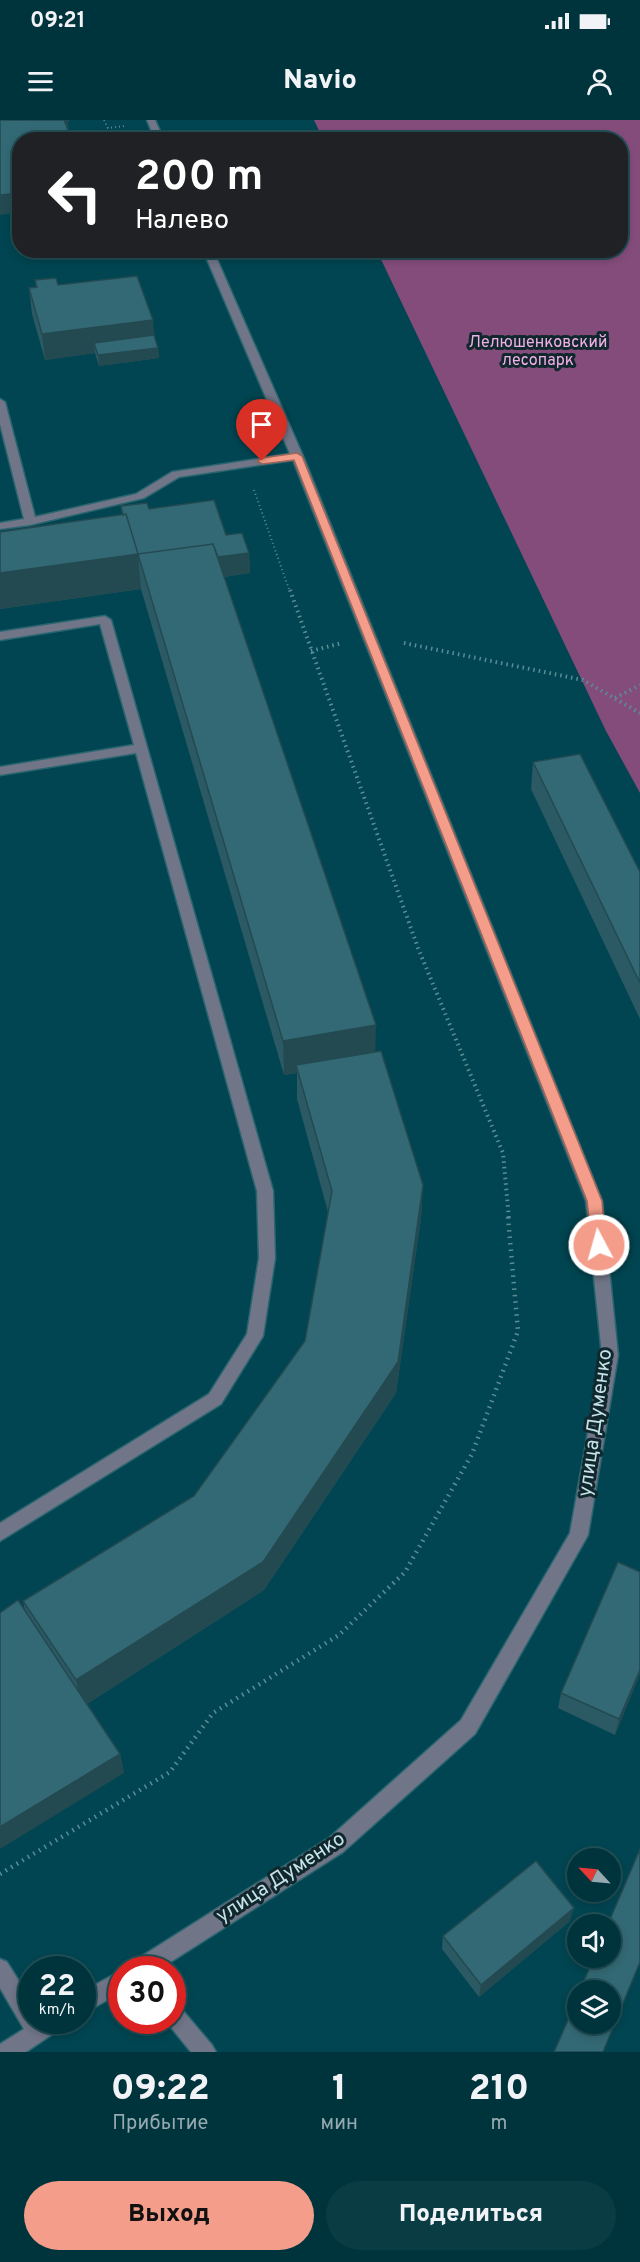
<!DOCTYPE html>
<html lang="ru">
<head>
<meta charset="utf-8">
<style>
	:root { --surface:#00343d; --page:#0a3c44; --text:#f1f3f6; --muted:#95aab0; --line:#224f57; --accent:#f49d8a }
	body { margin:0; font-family:Overpass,sans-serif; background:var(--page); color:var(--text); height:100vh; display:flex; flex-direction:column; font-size:22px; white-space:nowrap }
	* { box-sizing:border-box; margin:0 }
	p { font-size:20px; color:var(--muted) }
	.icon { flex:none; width:33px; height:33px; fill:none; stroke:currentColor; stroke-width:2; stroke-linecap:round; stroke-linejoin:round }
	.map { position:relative; height:1932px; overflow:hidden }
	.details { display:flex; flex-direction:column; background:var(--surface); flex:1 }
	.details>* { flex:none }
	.top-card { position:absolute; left:12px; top:12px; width:616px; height:126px; border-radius:24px; box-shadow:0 3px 9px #0003,0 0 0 2px var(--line); background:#202124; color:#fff; overflow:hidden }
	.needle { width:39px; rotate:296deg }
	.fabs { position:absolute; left:567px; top:1728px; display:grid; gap:12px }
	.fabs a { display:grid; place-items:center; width:54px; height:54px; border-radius:50%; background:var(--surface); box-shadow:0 3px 9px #0003,0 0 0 2px var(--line); font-size:30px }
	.speed { position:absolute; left:18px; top:1836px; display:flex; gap:12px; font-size:30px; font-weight:700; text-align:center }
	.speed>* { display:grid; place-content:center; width:78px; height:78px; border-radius:50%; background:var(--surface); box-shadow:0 3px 9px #0003,0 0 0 2px var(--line); line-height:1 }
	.speed small { font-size:15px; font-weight:400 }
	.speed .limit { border:9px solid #d22; background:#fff; color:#111 }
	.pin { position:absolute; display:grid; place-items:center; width:51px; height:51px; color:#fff; margin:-62px -26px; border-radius:50% 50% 50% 0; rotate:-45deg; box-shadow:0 0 6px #0007 }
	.pin .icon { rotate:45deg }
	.me { position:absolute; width:66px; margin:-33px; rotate:354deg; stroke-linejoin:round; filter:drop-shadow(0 0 4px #0008) }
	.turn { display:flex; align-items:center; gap:21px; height:126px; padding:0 24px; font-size:27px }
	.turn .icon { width:78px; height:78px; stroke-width:2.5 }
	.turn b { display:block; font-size:42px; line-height:51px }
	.eta { display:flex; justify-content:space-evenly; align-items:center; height:102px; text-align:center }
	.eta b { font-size:36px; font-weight:800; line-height:42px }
	.cta { display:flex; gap:12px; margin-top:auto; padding:12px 24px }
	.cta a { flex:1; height:69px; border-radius:36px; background:var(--accent); color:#111; font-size:24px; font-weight:800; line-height:69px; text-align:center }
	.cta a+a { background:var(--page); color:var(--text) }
	.status { display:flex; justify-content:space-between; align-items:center; height:42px; padding:0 30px; background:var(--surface); direction:ltr }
	.status svg { height:16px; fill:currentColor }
	header { display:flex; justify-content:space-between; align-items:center; height:78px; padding:0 24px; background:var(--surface); font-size:27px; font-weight:800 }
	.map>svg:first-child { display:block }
	.green { fill:#844c7b }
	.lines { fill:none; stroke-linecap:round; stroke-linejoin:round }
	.minor-casing { stroke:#28656f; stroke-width:3 }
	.path-far2 { stroke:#5b8d97; stroke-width:2; stroke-dasharray:1 3; stroke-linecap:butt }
	.path-far1 { stroke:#5b8d97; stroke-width:4; stroke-dasharray:1.5 4; stroke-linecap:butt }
	.path { stroke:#5b8d97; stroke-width:4.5; stroke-dasharray:1.5 5; stroke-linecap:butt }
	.minor { fill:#707587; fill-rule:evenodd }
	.wall { fill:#2c5a64 }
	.shaded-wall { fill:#244a51 }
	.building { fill:#336974; stroke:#244a51; stroke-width:1.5 }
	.route { fill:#f49d8a; stroke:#9f665a; stroke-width:1.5 }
	.labels { text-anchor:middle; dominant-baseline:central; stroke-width:6; stroke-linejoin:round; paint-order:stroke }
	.far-park-label { font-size:16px; fill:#f3afe7; stroke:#10282d }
	.street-label { font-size:20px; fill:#c6e3e9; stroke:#10282d }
</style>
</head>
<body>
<div class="status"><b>09:21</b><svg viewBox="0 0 49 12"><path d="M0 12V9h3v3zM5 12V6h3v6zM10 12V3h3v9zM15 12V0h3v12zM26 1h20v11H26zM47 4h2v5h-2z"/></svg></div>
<header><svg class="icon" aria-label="menu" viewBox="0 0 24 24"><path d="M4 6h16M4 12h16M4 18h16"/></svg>Navio<svg class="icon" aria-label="person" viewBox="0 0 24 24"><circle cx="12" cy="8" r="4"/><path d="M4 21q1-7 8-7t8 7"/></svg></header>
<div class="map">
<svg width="640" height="1932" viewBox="0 0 640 1932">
	<rect width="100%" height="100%" fill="#004551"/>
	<!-- green -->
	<path class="green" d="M314,0h326v673l-34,-62 -229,-480 244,-1v-110l-298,-1z"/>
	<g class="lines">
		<defs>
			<path id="minor" d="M147,0h8l9,20h-9z
				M203,130h10l90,206 299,745 16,154 -30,180 -113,199 -132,118 -185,118h-30l3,-7 198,-125 132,-118 109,-187 32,-178 -16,-154 -293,-741 -114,17 -35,21 -114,27 -30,4v-6l24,-4 -24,-95v-25l5,3 30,115 101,-23 36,-22 118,-18z
				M105,496l6,4 162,571 2,67 -12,78 -42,68 -221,137v-18l209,-129 38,-60 12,-76 -2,-67 -121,-438 -136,22v-8l134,-22 -34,-121 -100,16v-8z
				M0,1839l7,3 25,40v18h34l-3,7 -37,25h-26v-8l24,-15 -24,-41z
				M122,1850v22l-40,22v-22z
				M172,1883l7,3 33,39 4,7h-25l-26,-32h7z"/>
		</defs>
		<!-- minor casing -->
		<use href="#minor" class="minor-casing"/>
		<!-- path-far2 -->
		<path class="path-far2" d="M104,0l4,8 17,-2
			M254,370l36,102"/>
		<!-- path-far1 -->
		<path class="path-far1" d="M290,470l128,358 85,205 6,66
			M404,523l179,37 57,33
			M311,531l31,-8
			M615,578l25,-13"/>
		<!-- path -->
		<path class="path" d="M0,1754l170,-102 43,-59 126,-78 66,-63 67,-118 46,-123 -10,-114"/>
		<!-- minor -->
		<use href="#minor" class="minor"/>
	</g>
	<!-- wall -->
	<path class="wall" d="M35,160l23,5 96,50 4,13 1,10 -60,8 -4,-13 -50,7 -13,-46 -3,-26h7z
		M121,386l28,3 77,26 23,18 1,20 -26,4 151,475 48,133 -2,33 -25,175 -132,197 -177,114 33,50 4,19 -99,-162 -2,-10 171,-105 111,-155 23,-129 -31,-113v-26l-13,2 -143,-486 -141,20v-77l122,-17z
		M533,642l107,110v147l-109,-230z
		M640,1452v102l-25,61 -57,-27 3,-15z
		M570,1801l-91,76 -37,-48 1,-13z"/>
	<!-- shaded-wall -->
	<path class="shaded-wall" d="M60,0h10l-2,2 1,11z
		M20,73v19l-20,3v-20z
		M153,200l2,26 -61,-3 1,10 -50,7 -3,-26z
		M158,228l1,10 -60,8 -1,-11z
		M249,433l1,20 -102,15 -6,-20z
		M138,434l3,35 -141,20v-36z
		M376,905l-1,34 -79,6 1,8 -13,2 -1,-34z
		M423,1065l-2,33 -25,175 -132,197 -182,117 -6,-27z
		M640,1550v4l-25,61 4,-16z
		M120,1634l4,19 -124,76v-22z
		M574,1788l-4,13 -91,76 2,-12z"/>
	<!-- building -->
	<path class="building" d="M0,0h64l8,20h-52v53l-20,2z
		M137,156l16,44 -111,14 -13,-46 8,-1 -2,-7 21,-2 2,7z
		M154,215l4,13 -60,7 -4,-12z
		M214,380l12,35 16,-2 7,20 -31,4 -5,-13 -75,10 -12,-40 -3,1 -2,-9 26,-3 2,6z
		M126,394l12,40 75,-10 163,481 -93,16 -145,-487 -138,19v-41z
		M580,634l60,118v111l-107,-221z
		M381,931l42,134 -25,177 -135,200 -187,118 -53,-79 171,-105 111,-155 27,-150 -36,-126z
		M618,1442l22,10v98l-21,49 -58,-26z
		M18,1480l102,154 -120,73v-214z
		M640,1729v113l-37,90h-49l24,-55v27h32v-34h-30l14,-32h16v-34h-2z
		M536,1741l38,47 -93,77 -38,-49z"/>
	<!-- route -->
	<path class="route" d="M297,333l5,3 300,745 4,44 -2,4h-10l-2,-4 -5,-44 -293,-741 -32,4 -5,-3 5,-3z"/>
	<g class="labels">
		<!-- far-park labels -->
		<g class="far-park-label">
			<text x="538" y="223">Лелюшенковский<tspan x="538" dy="18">лесопарк</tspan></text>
		</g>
		<!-- street labels -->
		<g class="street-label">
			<text transform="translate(596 1303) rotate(-82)">улица Думенко</text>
			<text transform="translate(281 1758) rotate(-33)">улица Думенко</text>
		</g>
	</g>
</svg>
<div class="fabs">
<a><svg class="needle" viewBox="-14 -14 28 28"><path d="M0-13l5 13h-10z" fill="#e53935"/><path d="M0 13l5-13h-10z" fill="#95aab0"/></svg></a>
<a><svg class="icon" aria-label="sound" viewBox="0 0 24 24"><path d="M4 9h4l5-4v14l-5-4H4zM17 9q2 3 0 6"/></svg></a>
<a><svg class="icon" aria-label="layers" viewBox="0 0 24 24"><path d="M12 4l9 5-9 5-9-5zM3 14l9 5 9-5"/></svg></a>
</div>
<div class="speed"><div>22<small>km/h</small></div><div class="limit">30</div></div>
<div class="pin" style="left:262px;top:341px;background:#d93025"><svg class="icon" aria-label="arrive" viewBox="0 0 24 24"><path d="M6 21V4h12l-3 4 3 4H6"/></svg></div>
<svg class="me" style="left:599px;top:1125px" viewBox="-20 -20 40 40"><circle r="17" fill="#f49d8a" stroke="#fff" stroke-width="3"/><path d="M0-11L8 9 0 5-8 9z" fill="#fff"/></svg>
<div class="top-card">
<div class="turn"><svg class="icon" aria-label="left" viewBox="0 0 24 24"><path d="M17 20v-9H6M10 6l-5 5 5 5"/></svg><div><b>200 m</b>Налево</div></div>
</div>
</div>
<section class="details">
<div class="eta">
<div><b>09:22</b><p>Прибытие</p></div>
<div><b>1</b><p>мин</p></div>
<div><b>210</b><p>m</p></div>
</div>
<div class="cta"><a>Выход</a><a>Поделиться</a></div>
</section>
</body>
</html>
